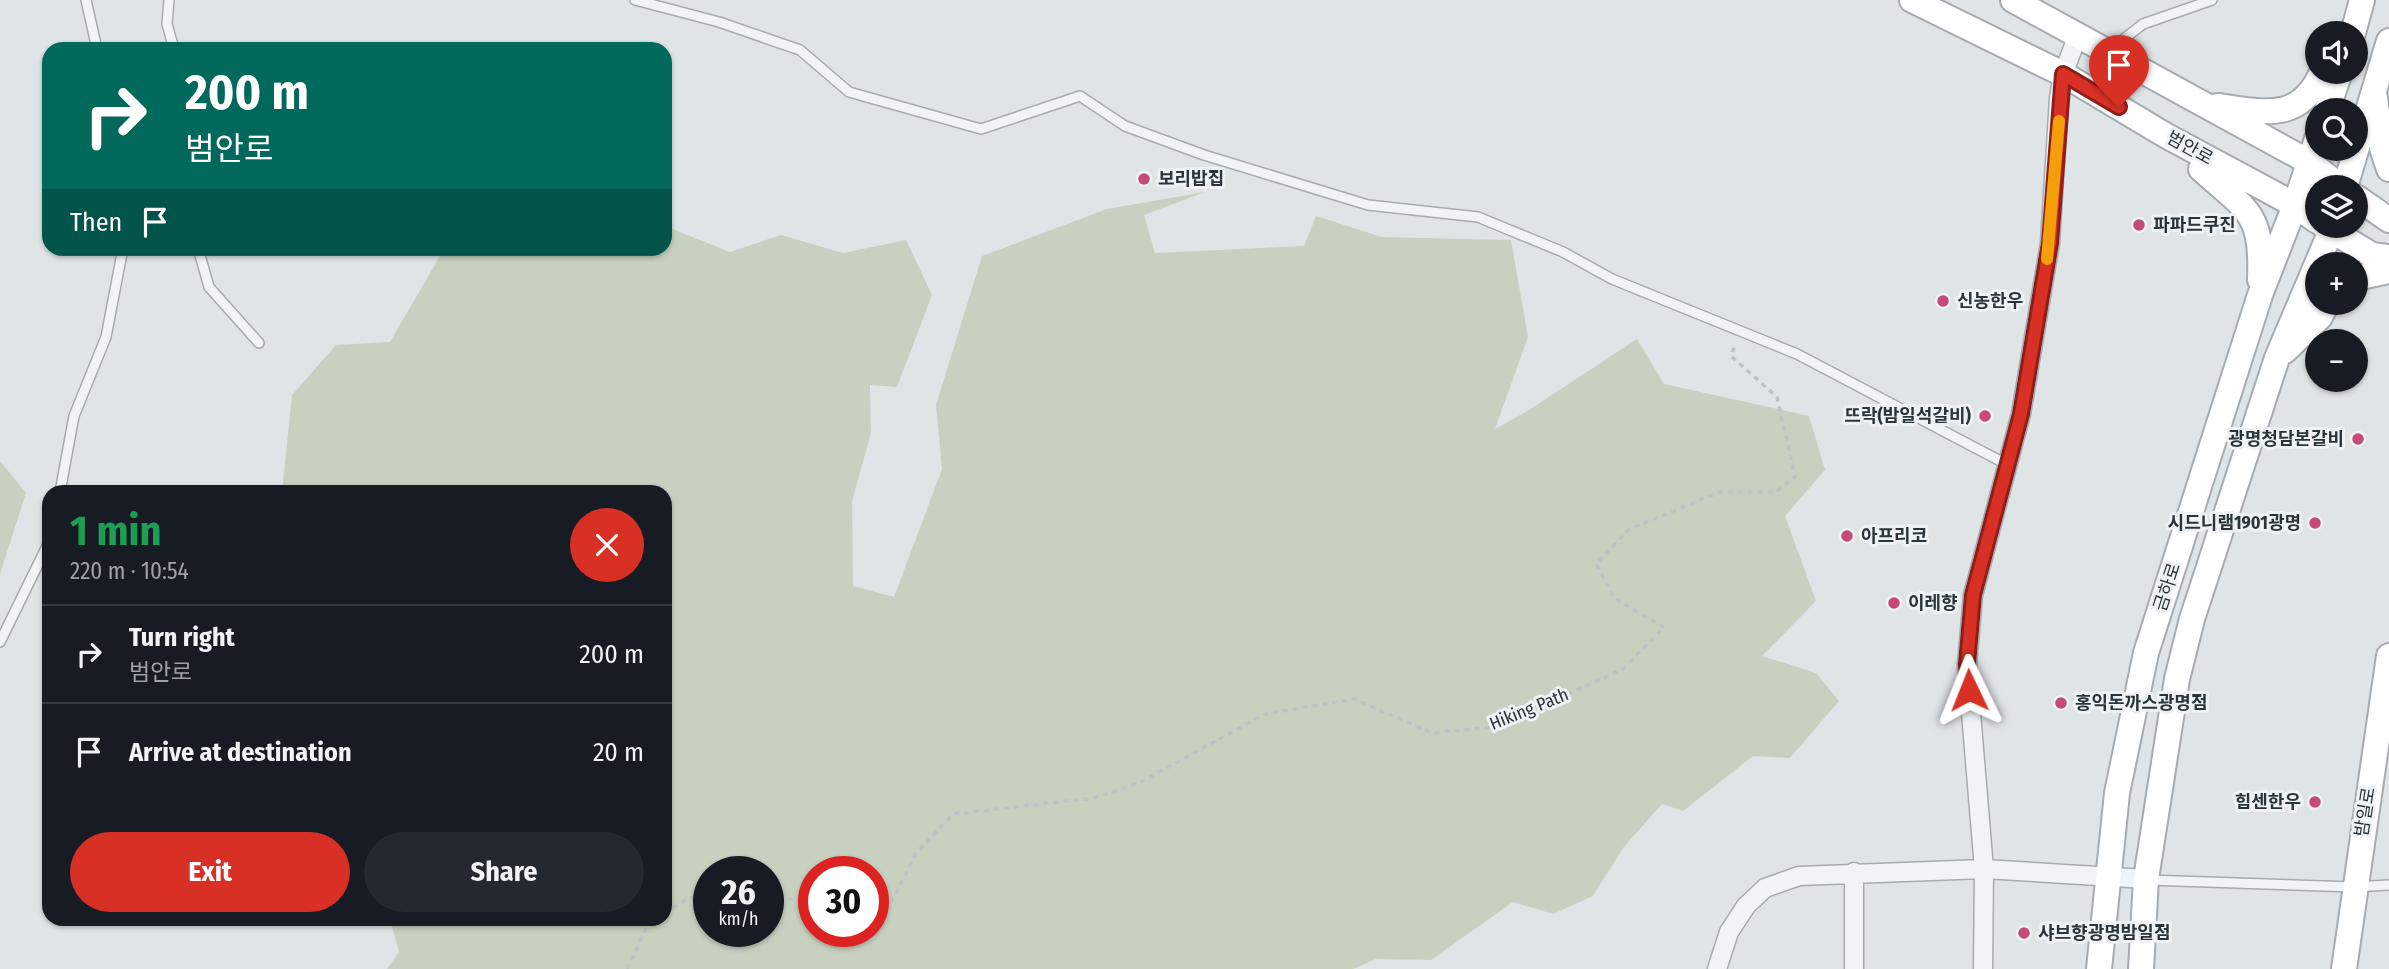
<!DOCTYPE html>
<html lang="en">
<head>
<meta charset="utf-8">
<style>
	:root { --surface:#171b24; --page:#242831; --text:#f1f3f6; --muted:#9ea1a6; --line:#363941; --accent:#d93025 }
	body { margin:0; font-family:"Fira Sans Condensed","Noto Sans KR",sans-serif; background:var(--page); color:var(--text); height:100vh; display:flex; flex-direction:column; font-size:26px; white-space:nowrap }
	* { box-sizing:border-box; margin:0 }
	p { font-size:23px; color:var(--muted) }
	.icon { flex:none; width:38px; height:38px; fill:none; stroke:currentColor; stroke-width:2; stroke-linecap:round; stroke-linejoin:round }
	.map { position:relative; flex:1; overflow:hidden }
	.drawer { position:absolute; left:42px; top:485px; width:630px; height:441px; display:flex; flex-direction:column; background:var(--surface); border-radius:21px; box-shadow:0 2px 5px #0004 }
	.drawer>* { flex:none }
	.hud { position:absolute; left:42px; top:42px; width:630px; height:214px; border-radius:21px; box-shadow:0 2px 5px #0004; background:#00695c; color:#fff; overflow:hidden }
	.controls { position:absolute; left:2305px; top:21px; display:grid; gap:14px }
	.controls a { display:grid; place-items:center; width:63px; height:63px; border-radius:50%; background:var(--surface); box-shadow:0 2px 5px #0004; font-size:35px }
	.speed { position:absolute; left:693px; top:856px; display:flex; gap:14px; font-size:35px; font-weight:700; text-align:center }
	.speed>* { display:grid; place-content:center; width:91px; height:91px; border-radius:50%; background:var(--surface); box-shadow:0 2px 5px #0004; line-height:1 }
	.speed small { font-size:18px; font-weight:400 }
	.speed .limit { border:10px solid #d22; background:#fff; color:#111 }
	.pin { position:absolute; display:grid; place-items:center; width:60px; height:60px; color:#fff; margin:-72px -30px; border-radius:50% 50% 50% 0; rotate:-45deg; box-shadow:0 0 7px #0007 }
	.pin .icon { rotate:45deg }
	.me { position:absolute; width:77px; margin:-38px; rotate:358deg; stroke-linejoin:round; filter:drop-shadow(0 0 5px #0008) }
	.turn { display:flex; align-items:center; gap:24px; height:147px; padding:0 28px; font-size:32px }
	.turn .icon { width:91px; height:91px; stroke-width:2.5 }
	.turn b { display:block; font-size:49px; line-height:60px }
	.then { display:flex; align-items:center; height:66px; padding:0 28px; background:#0003; gap:14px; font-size:26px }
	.round { display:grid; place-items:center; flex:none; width:74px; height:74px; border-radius:37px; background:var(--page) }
	.overview { display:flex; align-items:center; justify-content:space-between; height:119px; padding:0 28px }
	h1 { font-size:42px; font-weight:700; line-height:52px; color:#1e9e55 }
	.action { display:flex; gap:14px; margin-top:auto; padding:14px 28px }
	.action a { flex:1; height:80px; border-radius:42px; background:var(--accent); color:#fff; font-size:28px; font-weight:700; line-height:80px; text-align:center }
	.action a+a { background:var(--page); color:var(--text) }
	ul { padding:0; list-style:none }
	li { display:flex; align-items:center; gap:21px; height:98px; padding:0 28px; border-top:2px solid var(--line) }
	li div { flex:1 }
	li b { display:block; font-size:26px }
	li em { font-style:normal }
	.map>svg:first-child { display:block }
	.green { fill:#c8d1c0; fill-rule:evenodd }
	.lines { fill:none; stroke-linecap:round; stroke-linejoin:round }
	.lane-casing { stroke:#a5acb1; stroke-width:12 }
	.street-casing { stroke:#a5acb1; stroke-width:21 }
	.secondary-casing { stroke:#a5acb1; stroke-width:28 }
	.path { stroke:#bdc2c6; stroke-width:3.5; stroke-dasharray:5 5; stroke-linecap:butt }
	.lane { stroke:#f1f4f6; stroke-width:9 }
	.street { stroke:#f1f4f6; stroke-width:18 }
	.secondary { stroke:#fff; stroke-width:24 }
	.route-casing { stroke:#8d1f18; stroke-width:18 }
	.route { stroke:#d93025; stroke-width:12 }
	.slow { stroke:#f59e0b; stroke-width:12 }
	.poi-dot { fill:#c64a78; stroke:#eef2f5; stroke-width:2.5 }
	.labels { text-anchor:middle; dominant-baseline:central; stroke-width:6; stroke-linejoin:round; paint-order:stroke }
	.street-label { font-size:18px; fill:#29353d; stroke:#eef2f5 }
	.poi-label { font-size:18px; font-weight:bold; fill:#29353d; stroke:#eef2f5; text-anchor:start }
</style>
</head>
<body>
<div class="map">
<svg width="2389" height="969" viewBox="0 0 2389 969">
	<rect width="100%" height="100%" fill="#dfe4e7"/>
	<!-- green -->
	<path class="green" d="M1205,192l-61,23 11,38 149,-7 12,-30 66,21 129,3 17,97 -33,92 34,-19 108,-71 27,45 145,32 16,54 -40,46 31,85 -54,55 54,17 23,28 -49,57 -37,-2 -70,55 -21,-7 -39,44 -30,48 -40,18 -40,-12 -82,58 -55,-1 -23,10h-966l12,-17 -9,-33h275v-427h-383l10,-97 44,-50 54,-3 54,-93 221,-1v-22l65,26 51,-17 62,18 63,-13 26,55 -35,92 -27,-2 1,48 -19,68 1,85 41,11 48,-128 -6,-64 46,-149 125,-47zM709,872h59v59h-59zM814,872h59v59h-59z
		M0,461l26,32 -26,81z"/>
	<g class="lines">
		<defs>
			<path id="lane" d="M86,0l11,49
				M169,0l-2,24 7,25
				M635,0l84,22 81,28 49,42 132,37 99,-33 45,30 79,29 164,50 110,12 85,35 49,27 185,75 209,110
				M2111,49l32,-25 69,-24
				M198,248l11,39 50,56
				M60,492l14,-76 32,-79 17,-89
				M0,642l49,-100
				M2148,880l206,7 35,-2"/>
			<path id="street" d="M1854,872v97
				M1717,969l12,-37 17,-26 19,-18 34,-12 185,-7 162,10
				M1983,969l1,-100 -17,-204 6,-70 48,-181 29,-171 9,-145 4,-24 15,-39"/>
			<path id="secondary" d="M1912,0l151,74 102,61 130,70 22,16
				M2013,0l296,162 32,25
				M2353,33l9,-33
				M2375,98l7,50 7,21
				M2217,106c47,6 83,17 105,-34
				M2327,110l13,-38
				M2201,169c46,42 62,42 59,111
				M2345,187l44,-146
				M2356,197l33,23
				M2324,226l48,29 17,2
				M2356,278l33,-7
				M2285,351l35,-34 7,-14
				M2099,969l18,-176 29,-140 114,-358 35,-90 22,-66
				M2141,969l5,-90 31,-200 15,-60 85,-261 56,-132
				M2344,969l45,-313"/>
		</defs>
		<!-- lane casing -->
		<use href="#lane" class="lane-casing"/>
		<!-- street casing -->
		<use href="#street" class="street-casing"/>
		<!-- secondary casing -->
		<use href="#secondary" class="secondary-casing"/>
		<!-- path -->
		<path class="path" d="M768,897l46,5
			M873,905h17l26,-52 37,-39 141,-16 45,-15 126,-69 90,-15 77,34 63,-6 128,-58 41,-42 -49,-28 -19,-35 33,-35 91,-37h56l19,-15 -18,-80 -46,-41 4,-11
			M665,913l23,-15 21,-1
			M627,969l22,-46 7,-4"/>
		<!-- lane -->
		<use href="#lane" class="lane"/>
		<!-- street -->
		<use href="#street" class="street"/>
		<!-- secondary -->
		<use href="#secondary" class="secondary"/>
	</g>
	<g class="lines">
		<defs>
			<path id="route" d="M1969,690l-2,-26 6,-69 48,-181 29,-171 13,-169 56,33"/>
		</defs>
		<!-- route casing -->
		<use href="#route" class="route-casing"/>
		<!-- route -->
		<use href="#route" class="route"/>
		<!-- slow -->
		<path class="slow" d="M2047,259l12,-138"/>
	</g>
	<!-- markers -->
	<g class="poi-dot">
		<circle cx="1144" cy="179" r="7"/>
		<circle cx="2139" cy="225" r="7"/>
		<circle cx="1943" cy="301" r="7"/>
		<circle cx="1985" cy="416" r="7"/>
		<circle cx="2358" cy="439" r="7"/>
		<circle cx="2315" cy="523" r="7"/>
		<circle cx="1847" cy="536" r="7"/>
		<circle cx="1894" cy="603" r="7"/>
		<circle cx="2061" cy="703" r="7"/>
		<circle cx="2315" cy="802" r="7"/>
		<circle cx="2024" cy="933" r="7"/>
	</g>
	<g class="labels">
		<!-- street labels -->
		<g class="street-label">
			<text transform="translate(2190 148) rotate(29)">범안로</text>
			<text transform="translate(2167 587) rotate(-72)">금하로</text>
			<text transform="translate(1529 709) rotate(-22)">Hiking Path</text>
			<text transform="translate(2365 812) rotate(-81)">밤일로</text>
		</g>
		<!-- poi labels -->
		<g class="poi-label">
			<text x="1158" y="179">보리밥집</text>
			<text x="2153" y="225">파파드쿠진</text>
			<text x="1957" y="301">신농한우</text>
			<text x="1971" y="416" text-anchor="end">뜨락(밤일석갈비)</text>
			<text x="2344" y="439" text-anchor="end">광명청담본갈비</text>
			<text x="2301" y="523" text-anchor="end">시드니램1901광명</text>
			<text x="1861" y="536">아프리코</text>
			<text x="1908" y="603">이레향</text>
			<text x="2075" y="703">홍익돈까스광명점</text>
			<text x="2301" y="802" text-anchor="end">힘센한우</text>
			<text x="2038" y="933">샤브향광명밤일점</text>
		</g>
	</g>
</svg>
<div class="controls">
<a><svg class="icon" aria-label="sound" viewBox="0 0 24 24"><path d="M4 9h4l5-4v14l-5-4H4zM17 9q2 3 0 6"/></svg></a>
<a><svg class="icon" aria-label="search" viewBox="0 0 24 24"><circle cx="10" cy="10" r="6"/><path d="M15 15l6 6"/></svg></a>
<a><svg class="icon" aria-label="layers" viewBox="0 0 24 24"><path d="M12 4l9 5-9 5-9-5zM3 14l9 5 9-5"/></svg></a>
<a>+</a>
<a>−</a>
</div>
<div class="speed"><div>26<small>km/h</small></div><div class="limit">30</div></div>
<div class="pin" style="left:2119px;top:107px;background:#d93025"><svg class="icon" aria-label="arrive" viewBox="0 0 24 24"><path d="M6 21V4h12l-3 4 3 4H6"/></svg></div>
<svg class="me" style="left:1969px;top:690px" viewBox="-20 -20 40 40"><path d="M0-17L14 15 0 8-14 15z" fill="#d93025" stroke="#fff" stroke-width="4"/></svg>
<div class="hud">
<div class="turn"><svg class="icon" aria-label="right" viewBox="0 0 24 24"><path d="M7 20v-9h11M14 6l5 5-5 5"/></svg><div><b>200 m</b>범안로</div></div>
<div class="then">Then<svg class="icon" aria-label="arrive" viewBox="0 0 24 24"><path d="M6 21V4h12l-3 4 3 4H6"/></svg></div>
</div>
<section class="drawer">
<div class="overview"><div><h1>1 min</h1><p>220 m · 10:54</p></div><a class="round" style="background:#d93025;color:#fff"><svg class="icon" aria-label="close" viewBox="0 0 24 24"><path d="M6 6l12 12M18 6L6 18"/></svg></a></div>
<ul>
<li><svg class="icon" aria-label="right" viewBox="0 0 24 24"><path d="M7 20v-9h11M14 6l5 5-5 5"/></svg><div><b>Turn right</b><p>범안로</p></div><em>200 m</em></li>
<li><svg class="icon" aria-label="arrive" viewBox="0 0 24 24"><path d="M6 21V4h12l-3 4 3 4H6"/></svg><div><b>Arrive at destination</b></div><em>20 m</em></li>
</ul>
<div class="action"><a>Exit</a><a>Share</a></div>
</section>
</div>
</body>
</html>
